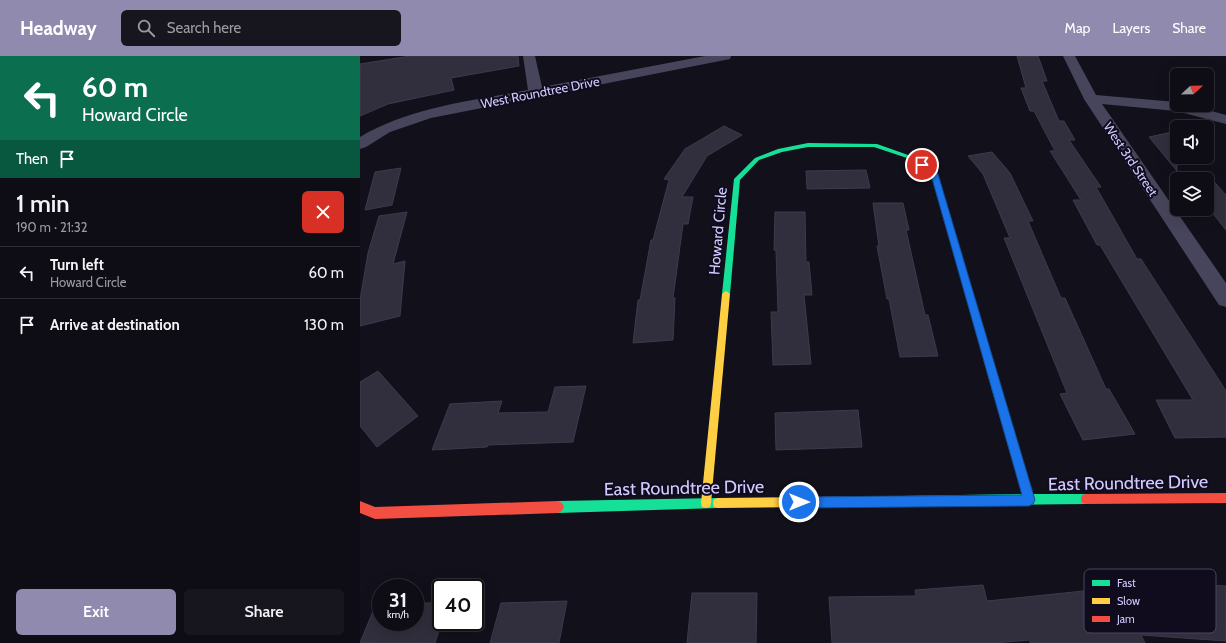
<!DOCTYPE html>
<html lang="en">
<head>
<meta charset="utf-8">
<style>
	:root { --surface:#0e0c14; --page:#17151d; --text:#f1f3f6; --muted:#9b9ba0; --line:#2e2c34; --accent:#8f8aae }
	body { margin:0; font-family:Cabin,sans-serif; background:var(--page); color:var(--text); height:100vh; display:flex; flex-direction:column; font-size:15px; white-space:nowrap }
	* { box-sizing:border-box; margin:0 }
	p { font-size:13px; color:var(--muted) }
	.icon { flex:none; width:22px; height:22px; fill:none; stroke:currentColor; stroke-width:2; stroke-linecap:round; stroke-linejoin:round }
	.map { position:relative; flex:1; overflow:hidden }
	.sheet { display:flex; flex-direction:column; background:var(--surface); width:360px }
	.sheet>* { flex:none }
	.top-card { background:#0b6e4f; color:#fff; overflow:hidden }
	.needle { width:26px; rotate:68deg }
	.buttons { position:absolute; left:810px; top:12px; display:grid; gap:8px }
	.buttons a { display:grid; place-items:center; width:44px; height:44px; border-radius:6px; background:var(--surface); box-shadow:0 4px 16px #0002,0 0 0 1px var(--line); font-size:20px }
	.speed { position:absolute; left:12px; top:523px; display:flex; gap:8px; font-size:20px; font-weight:700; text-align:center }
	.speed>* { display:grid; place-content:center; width:52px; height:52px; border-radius:50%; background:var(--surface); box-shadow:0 4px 16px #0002,0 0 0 1px var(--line); line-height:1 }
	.speed small { font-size:10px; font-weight:400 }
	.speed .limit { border:2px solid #111; border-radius:6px; background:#fff; color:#111 }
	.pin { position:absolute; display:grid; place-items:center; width:34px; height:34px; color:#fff; margin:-17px; border:2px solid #fff; border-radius:50%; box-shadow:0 1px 4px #0007 }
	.me { position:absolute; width:44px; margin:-22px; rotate:90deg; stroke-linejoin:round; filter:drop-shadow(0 0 3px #0008) }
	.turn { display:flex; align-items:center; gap:14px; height:84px; padding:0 16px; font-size:18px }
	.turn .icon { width:52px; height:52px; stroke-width:2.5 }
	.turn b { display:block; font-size:28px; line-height:34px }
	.then { display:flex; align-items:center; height:38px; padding:0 16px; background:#0003; gap:8px; font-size:15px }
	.round { display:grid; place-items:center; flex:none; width:42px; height:42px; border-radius:6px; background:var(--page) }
	.head { display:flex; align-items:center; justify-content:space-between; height:68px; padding:0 16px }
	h1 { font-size:24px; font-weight:600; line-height:30px }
	.button { display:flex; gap:8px; margin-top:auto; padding:8px 16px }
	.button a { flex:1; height:46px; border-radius:6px; background:var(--accent); color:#fff; font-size:16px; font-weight:600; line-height:46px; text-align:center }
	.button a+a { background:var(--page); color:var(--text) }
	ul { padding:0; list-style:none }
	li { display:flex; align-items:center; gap:12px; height:52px; padding:0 16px; border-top:1px solid var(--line) }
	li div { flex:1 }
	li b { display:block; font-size:15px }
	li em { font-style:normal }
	header { display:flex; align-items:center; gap:24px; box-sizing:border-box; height:56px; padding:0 20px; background:var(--accent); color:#fff }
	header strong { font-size:19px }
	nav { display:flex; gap:22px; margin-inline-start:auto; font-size:14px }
	.search { width:280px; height:36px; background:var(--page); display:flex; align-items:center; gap:10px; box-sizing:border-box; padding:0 14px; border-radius:6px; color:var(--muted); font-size:15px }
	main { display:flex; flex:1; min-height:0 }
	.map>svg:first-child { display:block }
	.building { fill:#312e3d; stroke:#3e3a4e }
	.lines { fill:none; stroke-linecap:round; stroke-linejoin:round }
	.street { fill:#47455b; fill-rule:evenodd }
	.fast { fill:#16e098; fill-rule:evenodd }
	.slow { fill:#ffcf43; fill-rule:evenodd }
	.jam { fill:#f24e42; fill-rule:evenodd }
	.route { fill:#1a73e8; stroke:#114b97 }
	.labels { text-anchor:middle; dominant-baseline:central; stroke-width:4; stroke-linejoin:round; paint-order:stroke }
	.far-street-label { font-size:13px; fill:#d3cbfe; stroke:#100c1e }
	.street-label { font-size:15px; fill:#d3cbfe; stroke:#100c1e }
	.near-street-label { font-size:18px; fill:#d3cbfe; stroke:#100c1e }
	.key { fill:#100c1e; stroke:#4a4561; stroke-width:1 }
	.key-label { font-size:11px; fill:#d3cbfe }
</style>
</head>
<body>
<header>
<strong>Headway</strong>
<div class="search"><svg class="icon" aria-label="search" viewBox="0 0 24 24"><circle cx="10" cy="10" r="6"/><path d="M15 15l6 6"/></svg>Search here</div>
<nav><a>Map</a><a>Layers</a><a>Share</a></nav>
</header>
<main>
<section class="sheet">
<div class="top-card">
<div class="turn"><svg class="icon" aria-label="left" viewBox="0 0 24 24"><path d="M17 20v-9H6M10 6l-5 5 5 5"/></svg><div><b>60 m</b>Howard Circle</div></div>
<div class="then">Then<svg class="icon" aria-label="arrive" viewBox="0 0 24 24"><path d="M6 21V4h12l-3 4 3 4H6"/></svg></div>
</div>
<div class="head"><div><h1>1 min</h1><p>190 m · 21:32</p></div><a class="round" style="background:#d93025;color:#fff"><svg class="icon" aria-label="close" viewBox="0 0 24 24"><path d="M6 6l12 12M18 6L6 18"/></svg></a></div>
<ul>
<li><svg class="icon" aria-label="left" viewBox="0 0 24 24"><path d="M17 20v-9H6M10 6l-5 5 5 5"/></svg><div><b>Turn left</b><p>Howard Circle</p></div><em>60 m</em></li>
<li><svg class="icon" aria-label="arrive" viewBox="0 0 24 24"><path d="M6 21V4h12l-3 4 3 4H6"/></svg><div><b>Arrive at destination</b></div><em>130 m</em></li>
</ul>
<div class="button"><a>Exit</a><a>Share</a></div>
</section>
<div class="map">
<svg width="866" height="587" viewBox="0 0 866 587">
	<rect width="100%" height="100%" fill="#12101a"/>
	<!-- building -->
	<path class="building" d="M50,0h108l1,10 -68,12 3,12 -66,14 -28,12v-52z
		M657,0h21l9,25h-5l17,40h5l11,19h-6l32,47h-5l41,72h4l85,132v46l-51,1 -19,-38h37l-93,-155h-3l-24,-45h8l-31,-49h5l-21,-40h-4l-9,-23h5z
		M364,70l18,9 -35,21 -25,41h11l-5,27h-5l-10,74h2l-2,42 -40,3 5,-43h2l11,-60h2l16,-60 -5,-1 21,-30z
		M817,75v40l-28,-34z
		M632,96l18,21 23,48h-5l33,77h4l41,91h3l26,45 -52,6 -23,-46 7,-1 -63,-155h6l-27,-64 -15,-18z
		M41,112l-9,37 -27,5 10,-38z
		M506,114l4,18 -63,1 -1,-18z
		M847,118l19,21v35l-19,-24z
		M513,147h30l6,27h-3l19,85h3l10,41 -38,1 -11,-58h-2l-10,-53h2z
		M47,156l-14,52 12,-3 -5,55 -40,10v-26l8,-47 11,-37z
		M415,156h30l1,50h3l3,33h-8l7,69 -38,1 -2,-53h7l-2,-62h-2z
		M18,315l40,45 -41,31 -17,-21v-44z
		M226,330l-13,56 -85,3 -1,2 -55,3 18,-46 52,-3 -4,12 50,-1 7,-25z
		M498,354l4,37 -86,3 -1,-37z
		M801,527l65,3v55l-85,-6 4,8h-115v-3l-37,3h-161l-3,-46 87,-1 -1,-6 68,-5 4,16z
		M332,537h65l-1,50h-69z
		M207,545l-8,42h-69l11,-40z
		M55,547h26v21l-6,19h-75l16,-39h5v18h34z"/>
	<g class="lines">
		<!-- street -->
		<path class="street" d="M163,0h12l7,31 163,-31h26l-1,3 -5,1 -294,58 -41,14 -24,15 -6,2v-12c51,-30 111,-36 168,-47z
			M703,0h12l21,39 80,7 1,3 16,1 33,9v9l-50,-13 -74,-7 124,179v24l-7,-2 -135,-206z"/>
		<!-- fast -->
		<path class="fast" d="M448,87l69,1 34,12 25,17 6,17 -3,2h-2l-6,-17 -24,-17 -33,-11h-66l-26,5 -23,8 -19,20 -10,114 -4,3 -3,-1 -1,-2 12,-115 21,-21 23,-9z
			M637,330l3,1 2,3 31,104h53l4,1 1,4 -1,4 -4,1 -185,2 -4,-1 -1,-4 1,-4 4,-1 121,-2 -30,-104 2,-3z
			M358,442l4,1 1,4 -1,4 -4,1 -160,5 -4,-2 -2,-4 2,-4 4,-2z"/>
		<!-- slow -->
		<path class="slow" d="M577,132h2l3,2 60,200 -2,3 -3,1 -3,-1 -2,-3 -56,-200z
			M366,235l4,3 -19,209 -1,4 -4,1 -4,-1 -1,-4 21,-209z
			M541,440l4,1 1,4 -1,4 -4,1 -183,2 -4,-1 -1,-4 1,-4 4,-1z"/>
		<!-- jam -->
		<path class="jam" d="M866,437v10l-140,1 -4,-1 -1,-4 1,-4 4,-1z
			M0,445l15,6 183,-6 4,2 2,4 -2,4 -4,2 -183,6 -15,-6z"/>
	</g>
	<!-- route -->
	<path class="route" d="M562,107l16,11 97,326 -2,4 -4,2 -230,2 -4,-2 -2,-4 2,-4 4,-1 223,-2 -91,-320 -12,-8 -1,-2z"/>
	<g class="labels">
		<!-- far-street labels -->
		<g class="far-street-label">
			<text transform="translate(180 36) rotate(-11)">West Roundtree Drive</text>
			<text transform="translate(771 103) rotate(56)">West 3rd Street</text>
		</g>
		<!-- street labels -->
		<g class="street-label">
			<text transform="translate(358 175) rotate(-85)">Howard Circle</text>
		</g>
		<!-- near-street labels -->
		<g class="near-street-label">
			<text transform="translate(768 427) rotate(-1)">East Roundtree Drive</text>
			<text transform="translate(324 432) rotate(-1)">East Roundtree Drive</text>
		</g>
	</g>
	<!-- legend -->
	<rect x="724" y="513" width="132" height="64" rx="6" class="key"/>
	<rect x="732" y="524" width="18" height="6" fill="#16e098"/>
	<rect x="732" y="542" width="18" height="6" fill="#ffcf43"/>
	<rect x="732" y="560" width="18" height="6" fill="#f24e42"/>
	<g class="key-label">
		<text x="757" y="531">Fast</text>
		<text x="757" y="549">Slow</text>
		<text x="757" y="567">Jam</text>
	</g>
</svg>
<div class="buttons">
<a><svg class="needle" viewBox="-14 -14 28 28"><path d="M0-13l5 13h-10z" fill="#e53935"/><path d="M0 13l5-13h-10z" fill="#9b9ba0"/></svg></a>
<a><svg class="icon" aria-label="sound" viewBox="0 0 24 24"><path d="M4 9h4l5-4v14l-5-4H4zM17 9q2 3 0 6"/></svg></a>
<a><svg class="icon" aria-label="layers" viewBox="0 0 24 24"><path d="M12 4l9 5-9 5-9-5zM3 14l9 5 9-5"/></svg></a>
</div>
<div class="speed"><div>31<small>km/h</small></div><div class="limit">40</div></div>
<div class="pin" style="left:562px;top:109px;background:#d93025"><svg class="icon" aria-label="arrive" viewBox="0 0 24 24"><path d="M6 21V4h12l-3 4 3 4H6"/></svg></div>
<svg class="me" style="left:439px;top:446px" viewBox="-20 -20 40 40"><circle r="17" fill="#1a73e8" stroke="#fff" stroke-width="3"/><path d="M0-11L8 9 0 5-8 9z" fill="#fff"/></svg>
</div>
</main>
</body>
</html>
